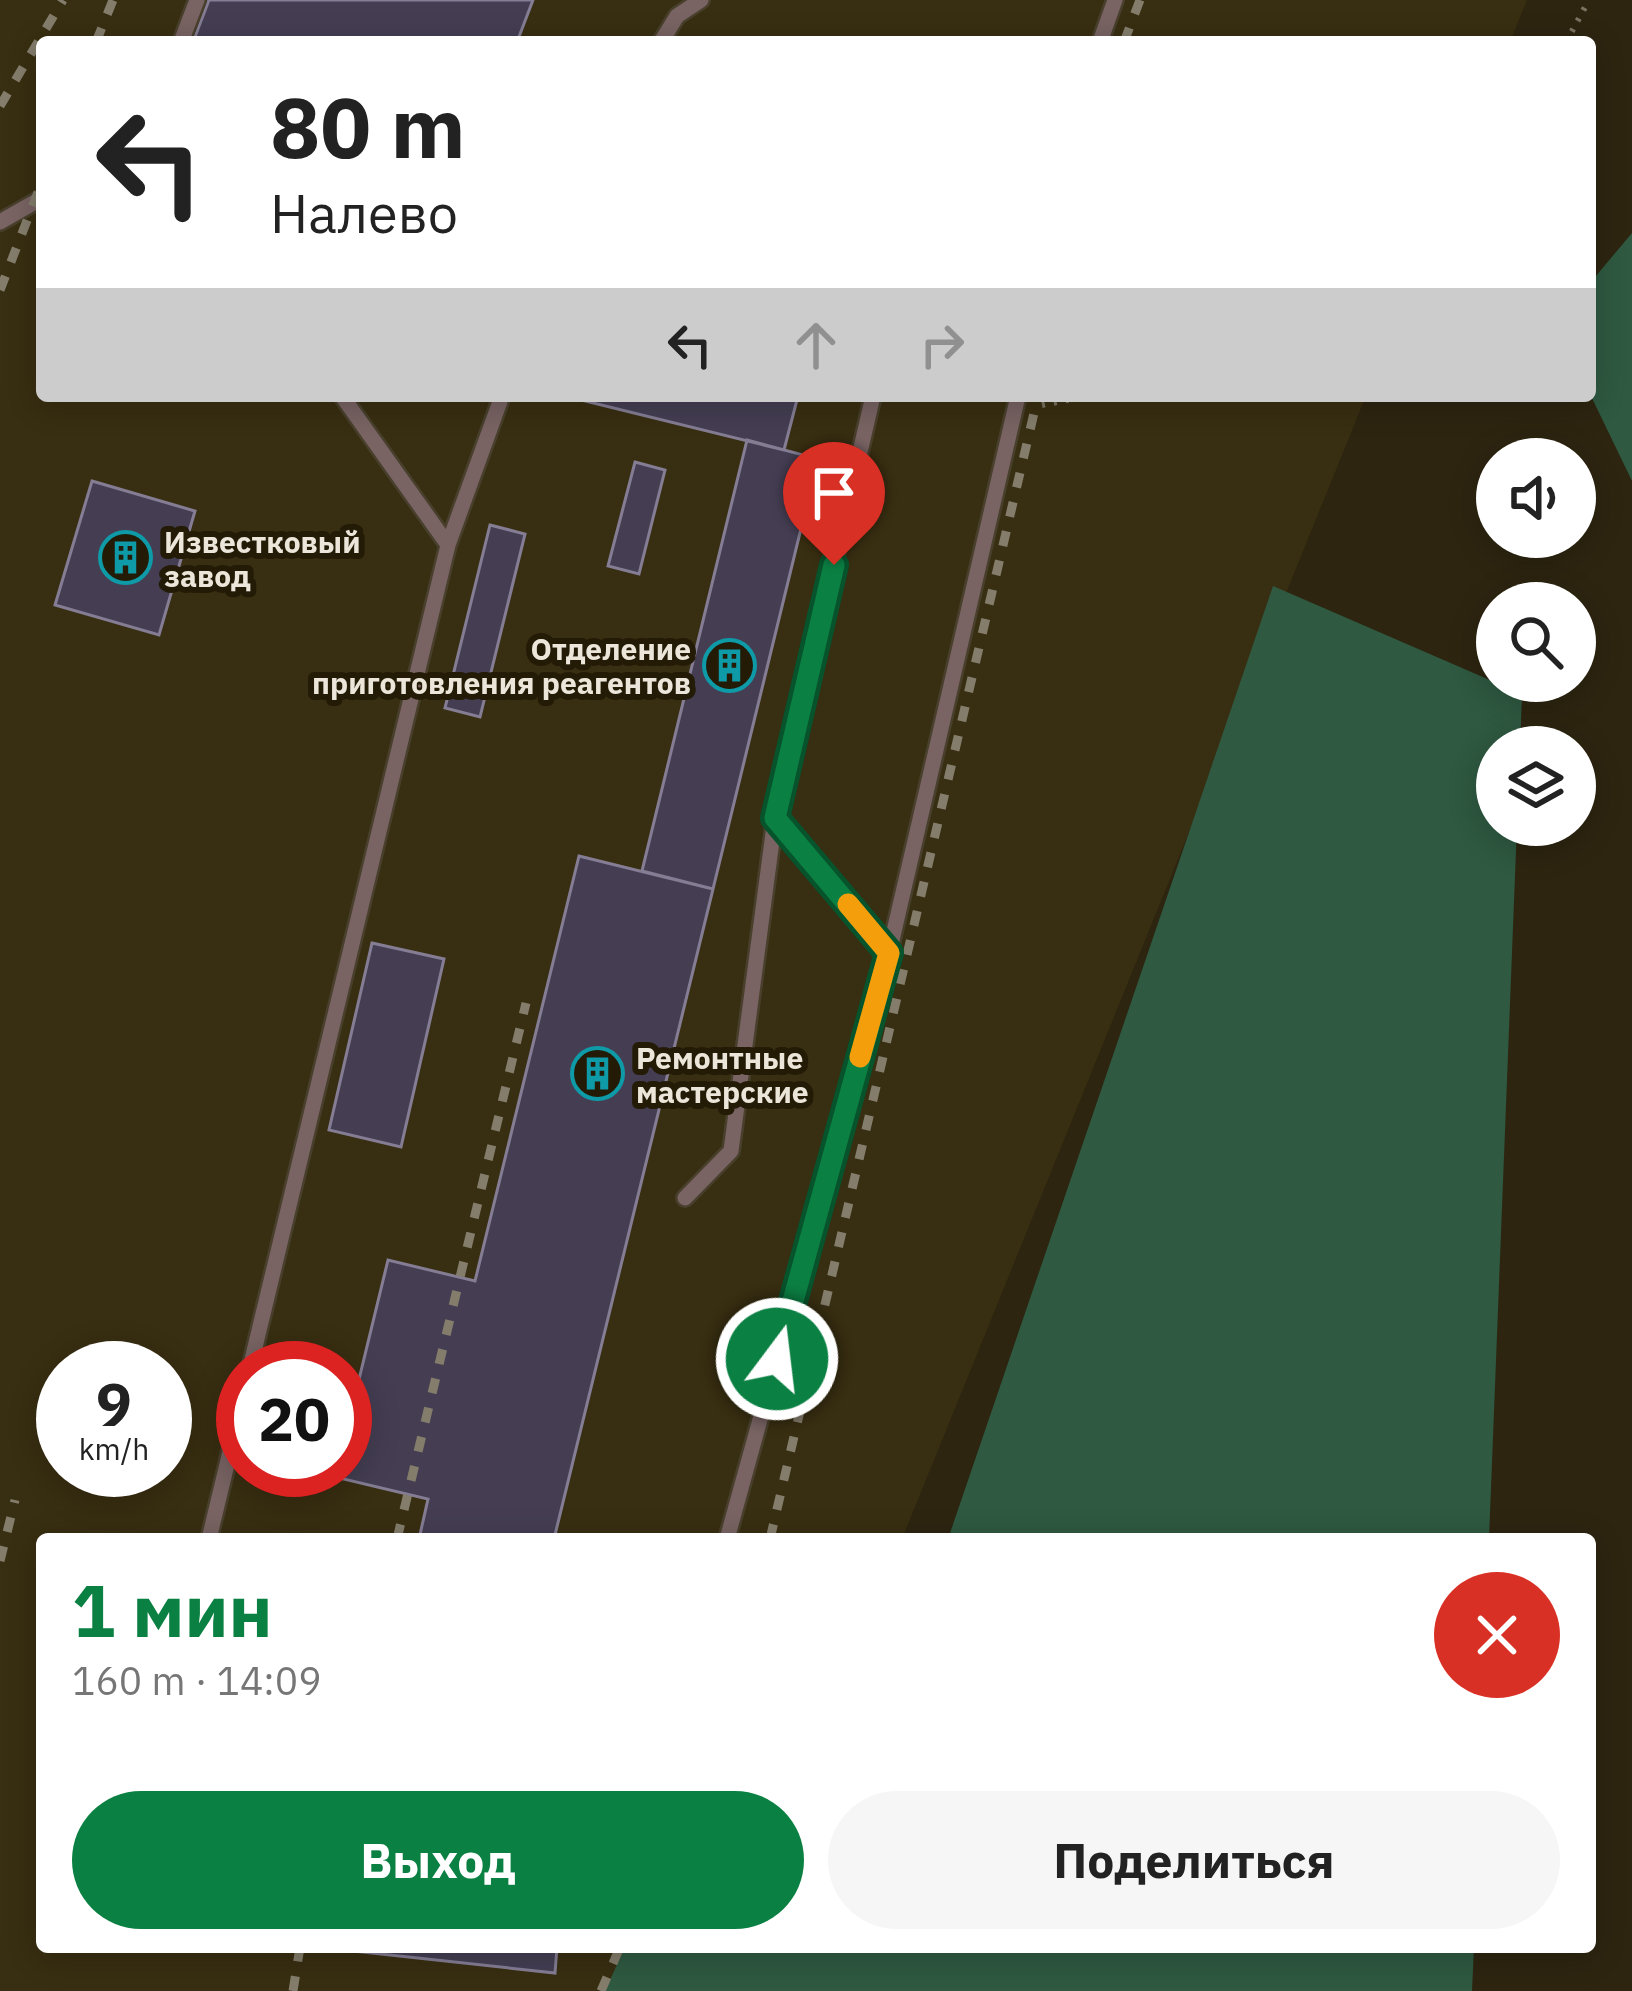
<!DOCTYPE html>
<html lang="ru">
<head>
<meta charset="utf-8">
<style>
	:root { --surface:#fff; --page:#f6f6f6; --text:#222; --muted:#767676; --accent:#0b8043 }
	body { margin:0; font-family:"IBM Plex Sans",sans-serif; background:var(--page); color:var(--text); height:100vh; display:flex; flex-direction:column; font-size:45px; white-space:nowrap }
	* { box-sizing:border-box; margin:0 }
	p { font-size:39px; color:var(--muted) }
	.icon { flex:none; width:66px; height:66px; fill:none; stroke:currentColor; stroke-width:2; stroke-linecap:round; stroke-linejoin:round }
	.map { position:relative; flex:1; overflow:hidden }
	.details { position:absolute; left:36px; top:1533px; width:1560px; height:420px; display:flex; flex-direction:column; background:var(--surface); border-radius:12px; box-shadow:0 6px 30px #0003 }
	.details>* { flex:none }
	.top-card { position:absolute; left:36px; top:36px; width:1560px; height:366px; border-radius:12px; box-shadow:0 6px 30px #0003; background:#fff; color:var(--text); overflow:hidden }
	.buttons { position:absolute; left:1476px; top:438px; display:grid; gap:24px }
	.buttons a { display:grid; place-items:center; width:120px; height:120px; border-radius:50%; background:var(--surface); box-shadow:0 6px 30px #0003; font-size:60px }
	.speed { position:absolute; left:36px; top:1341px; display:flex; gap:24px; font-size:60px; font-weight:700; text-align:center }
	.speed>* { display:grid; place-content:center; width:156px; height:156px; border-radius:50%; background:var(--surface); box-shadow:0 6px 30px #0003; line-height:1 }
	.speed small { font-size:30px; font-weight:400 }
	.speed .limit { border:18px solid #d22; background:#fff; color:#111 }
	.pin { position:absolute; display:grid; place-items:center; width:102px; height:102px; color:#fff; margin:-123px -51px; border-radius:50% 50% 50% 0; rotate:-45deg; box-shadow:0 0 12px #0007 }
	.pin .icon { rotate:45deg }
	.me { position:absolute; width:132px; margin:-66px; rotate:15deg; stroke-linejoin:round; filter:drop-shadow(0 0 9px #0008) }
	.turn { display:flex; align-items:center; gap:42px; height:252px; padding:0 36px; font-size:54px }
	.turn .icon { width:156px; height:156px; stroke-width:2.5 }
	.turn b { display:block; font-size:84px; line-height:102px }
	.lanes { display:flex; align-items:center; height:114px; padding:0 36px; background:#0003; justify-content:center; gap:60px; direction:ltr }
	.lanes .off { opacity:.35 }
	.round { display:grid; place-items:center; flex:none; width:126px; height:126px; border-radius:63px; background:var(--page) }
	.overview { display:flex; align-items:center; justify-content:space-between; height:204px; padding:0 36px }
	h1 { font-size:72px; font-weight:800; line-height:90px; color:var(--accent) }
	.button { display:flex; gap:24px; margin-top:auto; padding:24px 36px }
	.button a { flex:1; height:138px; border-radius:72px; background:var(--accent); color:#fff; font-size:48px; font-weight:800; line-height:138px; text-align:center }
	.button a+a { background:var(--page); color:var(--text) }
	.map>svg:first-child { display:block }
	.built { fill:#382e11; fill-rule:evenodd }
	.forest { fill:#2f5941 }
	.building { fill:#453e53; stroke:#847d94; stroke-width:3 }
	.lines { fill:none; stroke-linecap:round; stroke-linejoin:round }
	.lane-casing { stroke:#48402c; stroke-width:20 }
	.path { stroke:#7a7361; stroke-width:6; stroke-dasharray:3 9; stroke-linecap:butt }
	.lane { stroke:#796363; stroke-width:15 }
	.rail { stroke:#847d6c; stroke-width:9; stroke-dasharray:15 15; stroke-linecap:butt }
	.route-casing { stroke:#07532c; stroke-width:30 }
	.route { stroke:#0b8043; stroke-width:21 }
	.slow { stroke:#f59e0b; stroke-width:21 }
	.labels { text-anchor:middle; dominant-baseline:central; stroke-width:12; stroke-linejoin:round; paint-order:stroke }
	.poi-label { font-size:30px; font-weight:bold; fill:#ebe6d9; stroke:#231b06; text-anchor:start }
</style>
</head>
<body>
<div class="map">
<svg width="1632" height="1991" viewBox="0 0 1632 1991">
	<rect width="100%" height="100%" fill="#2d2510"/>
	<!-- built -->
	<path class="built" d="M0,0h1527l-17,42h-1468v354h1324l-464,1143h-860v408h694l-18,44h-718zM63,1368h102v102h-102zM243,1368h102v102h-102z"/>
	<!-- forest -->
	<path class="forest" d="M1632,233v248l-42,-87v-111z
		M1273,586l249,108 -2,53h-23v78h20l-28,714h-541z
		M625,1947h849l-2,44h-867z"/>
	<!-- building -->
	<path class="building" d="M209,0h324l-16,42h-324z
		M587,396h211l-14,54 -199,-49z
		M747,440l71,19 -105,430 -71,-18z
		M635,462l30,8 -26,104 -31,-8z
		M92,481l103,30 -36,124 -104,-30z
		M490,525l35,9 -45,183 -35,-9z
		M579,856l134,33 -159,650h-135l9,-40 -93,-22 2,-7h8v-33l43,-177 87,21z
		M372,943l72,16 -43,188 -72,-17z
		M316,1947h241l-2,26z"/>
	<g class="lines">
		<defs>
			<path id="lane" d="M181,42l16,-42
				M661,42l16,-26 24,-16
				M1100,42l15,-42
				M0,222l42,-24
				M873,396l-98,422 114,135
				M448,545l54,-149
				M685,1198l46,-47 44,-333
				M250,1368l198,-823 -106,-149
				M209,1539l34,-141
				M727,1539l162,-586 129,-557"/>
		</defs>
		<!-- lane casing -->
		<use href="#lane" class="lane-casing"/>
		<!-- path -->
		<path class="path" d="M1566,42l23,-42
			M1042,405l46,-9"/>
		<!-- lane -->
		<use href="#lane" class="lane"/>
		<!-- rail -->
		<path class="rail" d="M96,42l17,-42
			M1124,42l16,-42
			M0,106l63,-106
			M0,290l42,-108
			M397,1539l129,-536
			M770,1539l268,-1143
			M0,1561l15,-61
			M293,1991l7,-44
			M601,1991l19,-44"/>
	</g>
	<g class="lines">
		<defs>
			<path id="route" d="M777,1359l112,-406 -114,-135 59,-253"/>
		</defs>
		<!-- route casing -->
		<use href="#route" class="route-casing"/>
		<!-- route -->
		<use href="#route" class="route"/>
		<!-- slow -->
		<path class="slow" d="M848,904l41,49 -29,104"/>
	</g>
	<!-- icons -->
	<defs>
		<symbol id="building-ring" viewBox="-11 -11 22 22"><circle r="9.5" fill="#231b06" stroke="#0f9aa8" stroke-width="1.5"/><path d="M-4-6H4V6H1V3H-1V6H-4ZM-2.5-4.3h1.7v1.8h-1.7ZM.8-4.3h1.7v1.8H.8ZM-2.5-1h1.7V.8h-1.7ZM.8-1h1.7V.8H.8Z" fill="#0f9aa8"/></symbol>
	</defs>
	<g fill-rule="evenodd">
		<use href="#building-ring" x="96" y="528" width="59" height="59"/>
		<use href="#building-ring" x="700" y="636" width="59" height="59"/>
		<use href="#building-ring" x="568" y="1044" width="59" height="59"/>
	</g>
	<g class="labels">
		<!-- poi labels -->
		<g class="poi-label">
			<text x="164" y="541">Известковый<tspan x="164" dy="34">завод</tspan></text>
			<text x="691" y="648" text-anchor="end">Отделение<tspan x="691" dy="34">приготовления реагентов</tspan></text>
			<text x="636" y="1057">Ремонтные<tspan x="636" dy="34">мастерские</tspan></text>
		</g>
	</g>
</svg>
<div class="buttons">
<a><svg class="icon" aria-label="sound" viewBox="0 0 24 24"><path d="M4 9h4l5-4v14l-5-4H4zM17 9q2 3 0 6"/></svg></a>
<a><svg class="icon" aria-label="search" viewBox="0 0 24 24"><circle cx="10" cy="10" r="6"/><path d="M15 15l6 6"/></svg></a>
<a><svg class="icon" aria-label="layers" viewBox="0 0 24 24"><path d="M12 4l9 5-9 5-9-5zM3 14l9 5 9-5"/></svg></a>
</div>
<div class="speed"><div>9<small>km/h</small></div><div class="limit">20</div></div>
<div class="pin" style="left:834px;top:565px;background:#d93025"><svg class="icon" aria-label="arrive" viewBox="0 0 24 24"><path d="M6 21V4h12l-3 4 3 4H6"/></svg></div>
<svg class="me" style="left:777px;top:1359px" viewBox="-20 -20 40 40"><circle r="17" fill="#0b8043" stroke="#fff" stroke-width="3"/><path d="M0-11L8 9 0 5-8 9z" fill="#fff"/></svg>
<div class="top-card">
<div class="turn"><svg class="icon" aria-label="left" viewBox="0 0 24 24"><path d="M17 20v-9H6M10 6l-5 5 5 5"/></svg><div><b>80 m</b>Налево</div></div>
<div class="lanes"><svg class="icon" aria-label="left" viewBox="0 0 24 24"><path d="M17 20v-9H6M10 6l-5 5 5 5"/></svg><svg class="icon off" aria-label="ahead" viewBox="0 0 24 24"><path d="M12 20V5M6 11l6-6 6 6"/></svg><svg class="icon off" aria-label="right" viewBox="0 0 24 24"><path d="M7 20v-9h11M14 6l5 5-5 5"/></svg></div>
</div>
<section class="details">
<div class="overview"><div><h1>1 мин</h1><p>160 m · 14:09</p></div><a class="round" style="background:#d93025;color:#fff"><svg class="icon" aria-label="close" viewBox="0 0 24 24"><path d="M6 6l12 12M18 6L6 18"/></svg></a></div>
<div class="button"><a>Выход</a><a>Поделиться</a></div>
</section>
</div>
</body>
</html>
